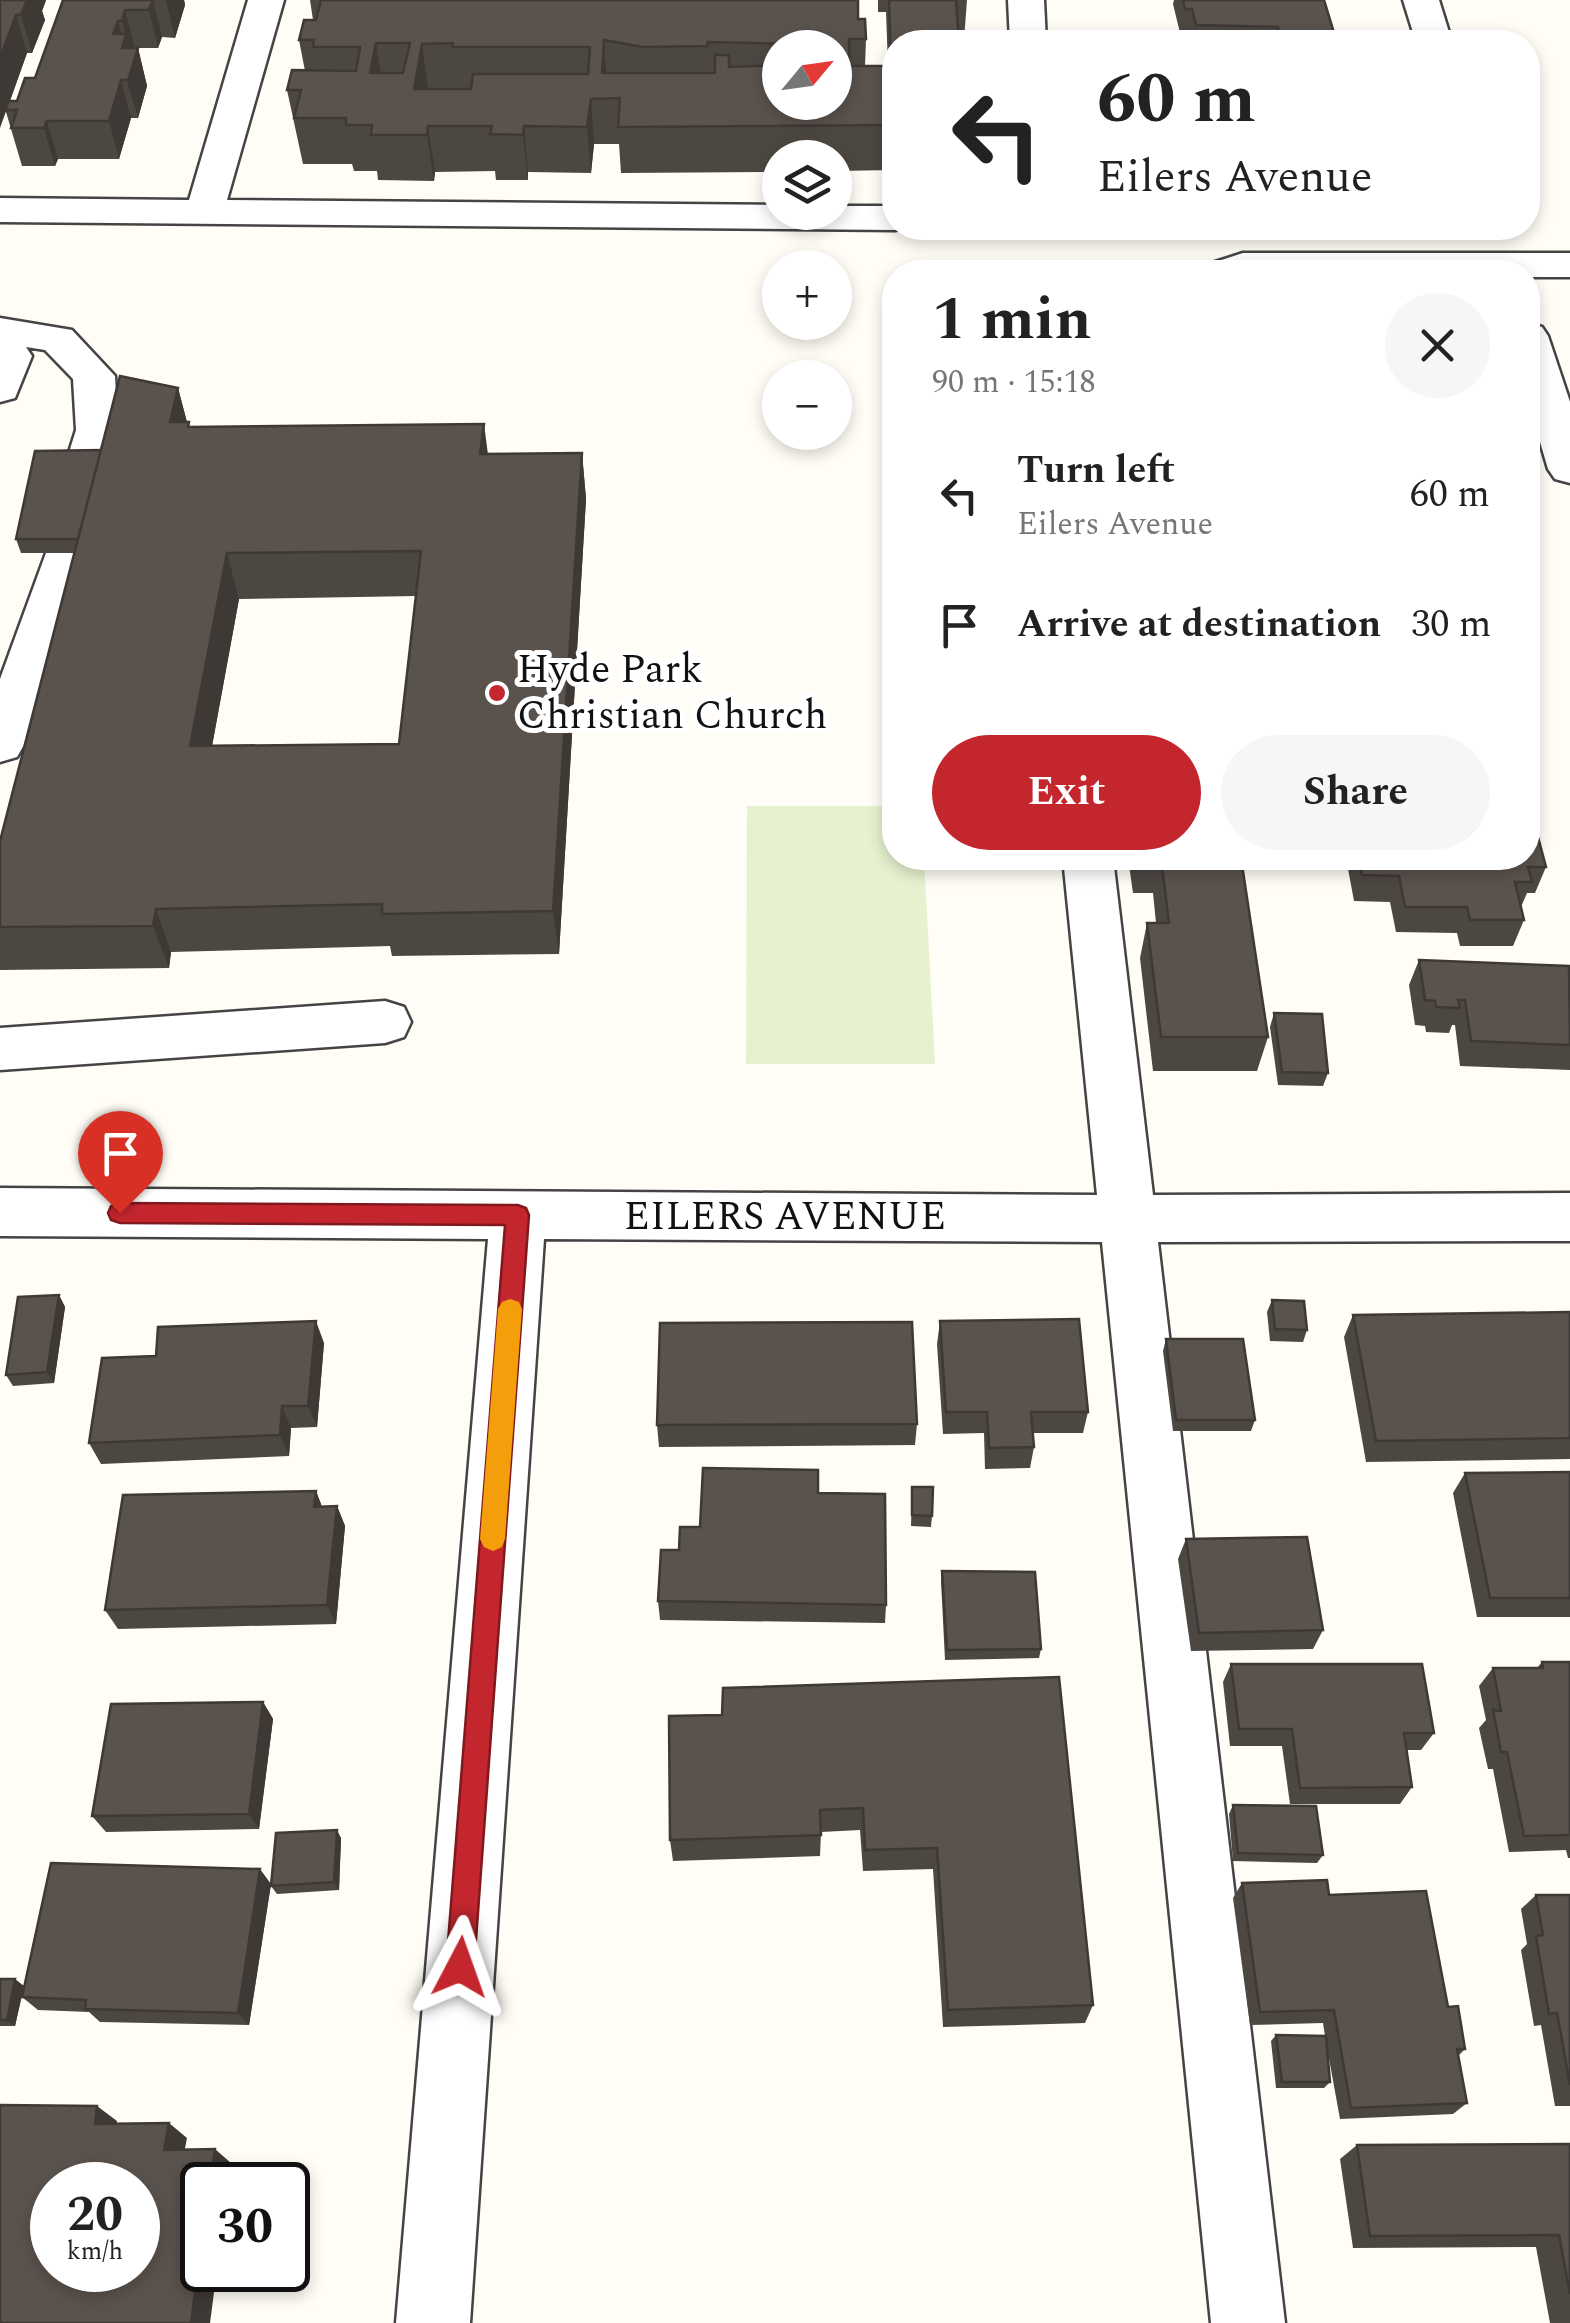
<!DOCTYPE html>
<html lang="en">
<head>
<meta charset="utf-8">
<style>
	:root { --surface:#fff; --page:#f6f6f6; --text:#222; --muted:#767676; --accent:#c4262e }
	body { margin:0; font-family:Spectral,serif; background:var(--page); color:var(--text); height:100vh; display:flex; flex-direction:column; font-size:38px; white-space:nowrap }
	* { box-sizing:border-box; margin:0 }
	p { font-size:32px; color:var(--muted) }
	.icon { flex:none; width:55px; height:55px; fill:none; stroke:currentColor; stroke-width:2; stroke-linecap:round; stroke-linejoin:round }
	.map { position:relative; flex:1; overflow:hidden }
	.drawer { position:absolute; left:882px; top:260px; width:658px; height:610px; display:flex; flex-direction:column; background:var(--surface); border-radius:40px; box-shadow:0 5px 15px #0003 }
	.drawer>* { flex:none }
	.banner { position:absolute; left:882px; top:30px; width:658px; height:210px; border-radius:40px; box-shadow:0 5px 15px #0003; background:#fff; color:var(--text); overflow:hidden }
	.needle { width:65px; rotate:61deg }
	.tools { position:absolute; left:762px; top:30px; display:grid; gap:20px }
	.tools a { display:grid; place-items:center; width:90px; height:90px; border-radius:50%; background:var(--surface); box-shadow:0 5px 15px #0003; font-size:50px }
	.speed { position:absolute; left:30px; top:2162px; display:flex; gap:20px; font-size:50px; font-weight:700; text-align:center }
	.speed>* { display:grid; place-content:center; width:130px; height:130px; border-radius:50%; background:var(--surface); box-shadow:0 5px 15px #0003; line-height:1 }
	.speed small { font-size:25px; font-weight:400 }
	.speed .limit { border:5px solid #111; border-radius:15px; background:#fff; color:#111 }
	.pin { position:absolute; display:grid; place-items:center; width:85px; height:85px; color:#fff; margin:-102px -42px; border-radius:50% 50% 50% 0; rotate:-45deg; box-shadow:0 0 10px #0007 }
	.pin .icon { rotate:45deg }
	.me { position:absolute; width:110px; margin:-55px; rotate:4deg; stroke-linejoin:round; filter:drop-shadow(0 0 8px #0008) }
	.turn { display:flex; align-items:center; gap:35px; height:210px; padding:0 50px; font-size:45px }
	.turn .icon { width:130px; height:130px; stroke-width:2.5 }
	.turn b { display:block; font-size:70px; line-height:85px }
	.round { display:grid; place-items:center; flex:none; width:105px; height:105px; border-radius:52px; background:var(--page) }
	.head { display:flex; align-items:center; justify-content:space-between; height:170px; padding:0 50px }
	h1 { font-size:60px; font-weight:700; line-height:75px }
	.cta { display:flex; gap:20px; margin-top:auto; padding:20px 50px }
	.cta a { flex:1; height:115px; border-radius:60px; background:var(--accent); color:#fff; font-size:40px; font-weight:700; line-height:115px; text-align:center }
	.cta a+a { background:var(--page); color:var(--text) }
	ul { padding:0; list-style:none }
	li { display:flex; align-items:center; gap:30px; height:130px; padding:0 50px }
	li div { flex:1 }
	li b { display:block; font-size:38px }
	li em { font-style:normal }
	.map>svg:first-child { display:block }
	.pitch { fill:#e6f2cf }
	.lines { fill:none; stroke-linecap:round; stroke-linejoin:round }
	.minor-casing { stroke:#444; stroke-width:5 }
	.minor { fill:#fff; fill-rule:evenodd }
	.wall { fill:#4d4742; fill-rule:evenodd }
	.shaded-wall { fill:#3f3936 }
	.building { fill:#5a524d; stroke:#3f3936; stroke-width:2.5; fill-rule:evenodd }
	.route { fill:#c4262e; stroke:#7f191e; stroke-width:2.5 }
	.slow { fill:#f59e0b }
	.poi-dot { fill:#c4262e; stroke:#fff; stroke-width:4 }
	.labels { text-anchor:middle; dominant-baseline:central; stroke-width:10; stroke-linejoin:round; paint-order:stroke }
	.poi-label { font-size:40px; fill:#111; stroke:#fff; text-anchor:start }
	.street-label { font-size:40px; fill:#111; stroke:#fff }
</style>
</head>
<body>
<div class="map">
<svg width="1570" height="2323" viewBox="0 0 1570 2323">
	<rect width="100%" height="100%" fill="#fffdf5"/>
	<!-- pitch -->
	<path class="pitch" d="M747,806h148v52h29l11,206h-189z"/>
	<g class="lines">
		<defs>
			<path id="minor" d="M248,0h36l-57,200 553,5v7h55v-6h60v22h9l-9,2 -895,-8v-24l189,2z
				M1008,0h36l2,42h-36z
				M1403,0h36l13,42h-36z
				M1243,253h327v24h-42v-5h-325l6,-8z
				M0,318l72,12 43,46 3,54 -16,45 -15,4 -15,-4 -7,-10 11,-35 -3,-51 -28,-29 -19,-3 6,9 -17,42 -15,4z
				M1528,323l14,4 6,9 22,66v81l-15,-4 -7,-10 -20,-68z
				M68,538l16,4 6,11 -66,192 -7,12 -17,5v-83l46,-126 6,-11z
				M1063,858h50l40,337 417,-2v48l-412,1 127,1081h-74l-109,-1081 -558,-3 -74,1084h-74l92,-1084 -488,-3v-48l1097,7z
				M385,1001l19,6 7,15 -7,15 -19,6 -385,27v-42z"/>
		</defs>
		<!-- minor casing -->
		<use href="#minor" class="minor-casing"/>
		<!-- minor -->
		<use href="#minor" class="minor"/>
	</g>
	<!-- wall -->
	<path class="wall" d="M0,0h46l-4,11 3,9 -13,33h-5l-17,48h7l18,-23 28,-78h121l1,5 -10,33 -13,-1 -4,11h-23h3l9,38 -9,32h-7l-12,41h-61l-3,7h-33l-16,-54z
		M310,0h548v19l8,20 -1,27h23l-2,-54h-8v-12h89l-3,40 -69,2v128l-60,1v-13h-55v14l-159,1 -2,-29h-25l-3,29 -63,-1v8h-32l-1,-9 -60,1 -1,9 -56,-1 -1,-9h-23l-2,-7h-49l-16,-74 18,-19 -6,-31 14,-20zM780,48h55v54h-55z
		M1174,0h150l11,36 -2,6h-144l-1,-6 -7,1 -8,-33z
		M178,388l9,34 3,5 298,27 94,-1 4,46 -27,455 -167,2 -2,-10 -219,6 -2,16 -169,2v-129l74,-288h-53l-5,-14 85,-89zM416,596l-17,148 -187,2 27,-147z
		M1128,858h113l27,179 -11,34h-104l-13,-113 7,-35h9l-3,-30h-20z
		M1346,858h182l18,9 -11,26h-8l-6,14 3,13 -11,26h-53l-3,-13 -61,-1 -6,-30 -36,-1z
		M1419,960l151,12v98l-110,-4 -5,-41h-3l-3,8 -23,-1 -1,-6 -10,-1 -6,-40z
		M1274,1013l54,60 -5,13 -45,-1 -8,-58z
		M59,1295l6,12 -11,76 -41,3 -7,-11z
		M1272,1300l35,30 -4,12 -33,-1 -3,-29z
		M1570,1312v147l-204,3 -22,-125 9,-22z
		M940,1321l148,91 -5,21h-50l1,14 -4,21 -45,1 -1,-36 -41,1 -6,-90z
		M1166,1339l89,81 -4,11h-78l-10,-80z
		M324,1343l-7,84 -26,1 -2,28 -188,8 -12,-21 67,-87z
		M917,1424l-2,21 -256,2 -2,-22z
		M1570,1472v145h-93l-24,-124 12,-20z
		M912,1487l20,29 -1,11 -20,-1z
		M316,1491l6,16 15,-1 8,20 -9,98 -218,5 -13,-19z
		M818,1493l68,112 -1,18 -225,-3 -2,-19 21,-51 21,-23z
		M1186,1539l137,91 -10,19 -122,2 -13,-92z
		M942,1571l99,78 -2,9 -94,2 -4,-79z
		M1542,1662h28v196h-2l-2,-8 -57,2 -16,-83h-5l-9,-41 7,-8 -7,-34 14,-18h44z
		M1231,1664l203,69 -13,17h-15l6,37 -12,17h-110l-8,-58h-52l-7,-64z
		M1059,1677l34,328 -8,18 -142,4 -10,-158 -70,2 -3,-41 -39,2 -1,24 -147,5 -3,-21 52,-125z
		M263,1702l10,17 -14,110 -153,3 -14,-16z
		M1233,1805l90,50 -6,8 -84,-2 -4,-47z
		M341,1838l-2,52 -62,4 -6,-8z
		M1242,1883l87,12 119,112 17,42 -7,7 9,47 -14,11 -113,5 -14,-77 4,40 -6,6h-48l-5,-47 5,-6 49,1 -2,-13 -73,2 -17,-127z
		M271,1884l-22,141 -149,-3 -11,-10 -51,-2 -16,-13z
		M1536,1895h34v211h-15l-14,-81 -7,1 -13,-76 6,-6 -6,-35z
		M0,1979l24,7 -9,40h-15z
		M1570,2144v179h-20l-14,-76 -183,1 -13,-89 17,-14z"/>
	<!-- shaded-wall -->
	<path class="shaded-wall" d="M27,0h19l-4,11 3,9 -13,33 -11,-38z
		M153,0l9,37 -4,11 -9,-38z
		M166,0h18l1,5 -10,33z
		M125,10l10,38h3l9,38 -9,32 -25,-84 5,-13 6,22 2,-8 -4,-14z
		M16,15l11,38 -27,75v-70z
		M604,40l3,45 -5,-12z
		M376,43l7,46 -13,-16z
		M422,44l6,45h-14z
		M121,80l10,38 -12,41 -10,-38z
		M591,99l3,45 -3,29 -4,-46z
		M47,121l11,38 -3,7 -11,-38z
		M428,126l7,46 -1,9 -7,-46z
		M524,126l4,46v8l-5,-45z
		M178,388l12,46 -20,-12z
		M484,424l6,46 -10,-16z
		M582,453l4,46 -27,455 -6,-43z
		M227,553l12,46 -35,191 -14,-44z
		M156,909l15,43 -2,16 -16,-42z
		M59,1295l6,12 -11,76 -7,-11z
		M316,1321l8,22 -7,84 -9,-21z
		M282,1406l9,22 -2,28 -9,-21z
		M316,1491l8,21 -10,-5z
		M337,1506l8,20 -9,98 -9,-19z
		M263,1702l10,17 -14,110 -10,-15z
		M337,1830l4,8 -2,52 -5,-8z
		M260,1869l11,15 -22,141 -11,-12z
		M15,1979l9,7 -9,40 -8,-6z
		M97,2106l20,15 -2,17 -20,-14z
		M169,2123l18,15 -5,26 -18,-14z
		M215,2149l16,14 -2,22h-19z
		M202,2240v30h15l-7,53h-19z"/>
	<!-- building -->
	<path class="building" d="M0,0h27l-6,15h-5l-16,43z
		M63,0h90l-4,10h-24l-3,11h-4l-5,13h13l-4,14h16l-10,32h-7l-12,41h-62l-3,7h-33l6,-18h-12l4,-9h8l8,-23h10z
		M321,0h537v19h7l1,20h-17v27h42l-2,-66h67l3,42h-64v83l-277,2 2,-29 -29,1 -4,28 -63,-1 -1,9 -33,-1 2,-8h-64l-1,9h-56l1,-10h-26v-7h-52l7,-28h-14l5,-20 64,1 4,-24h-47l1,-7h-15l5,-20h12zM604,40l39,7 64,-1 1,-4 127,3v57h-55v-37l-51,2v-12h-14v18h-113zM376,43h34l-7,30h-33zM453,43l-1,4h138l-2,27h-115l-2,15h-57l8,-45z
		M1183,0h141l11,36h-55l-2,-9 -82,-2 -4,-16h-7z
		M120,376l58,12 -8,34h19l-1,5 296,-3 -4,30 102,-1 -29,458 -171,3v-10l-226,5 -3,17 -153,1v-86zM421,551l-22,193 -209,2 37,-193z
		M101,450l-23,89h-62l19,-88z
		M1528,837h10l8,30h-18l4,15h-17l9,38h-54l-3,-13h-62l-6,-31 -37,-1 -3,-17h169z
		M1161,858h80l27,179h-107l-14,-114h22z
		M1419,960l150,6 1,79 -99,-4 -6,-41h-7l2,8 -24,-1 -1,-6 -10,-1z
		M1274,1013l48,1 6,59 -46,-1z
		M59,1295l-12,77 -41,3 12,-78z
		M1272,1300l32,1 3,29 -32,-1z
		M1570,1312v126l-194,3 -23,-126z
		M1079,1319l9,93h-57l3,35 -45,1 -2,-36h-41l-6,-91z
		M316,1321l-8,85h-26l-2,29 -191,8 13,-85 54,-2 2,-29z
		M912,1322l5,102 -260,1 3,-102z
		M1166,1339h77l12,81h-79z
		M703,1468l115,2v23l67,1 1,111 -228,-4 3,-51h18l1,-23h20z
		M1570,1472v126h-80l-25,-125z
		M912,1487h21l-1,29 -20,-1z
		M316,1491l-2,16 23,-1 -10,99 -222,5 18,-115z
		M1307,1537l16,93 -124,3 -13,-94z
		M942,1571l93,1 6,77 -94,1z
		M1542,1662h28v173l-46,1 -17,-84h-6l-8,-42 8,1 -8,-43h50z
		M1231,1664h191l12,69h-30l8,54 -112,1 -8,-59h-53z
		M1059,1677l34,328 -145,5 -11,-162 -72,2 -2,-42 -43,2 1,25 -151,5 -1,-124 53,-1 1,-27z
		M263,1702l-14,112 -157,2 19,-112z
		M1233,1805l83,1 7,49 -85,-2z
		M337,1830l-3,52 -63,4 5,-53z
		M51,1863l209,6 -22,144 -153,-4 1,-9 -64,-3z
		M1327,1880l2,15 97,-4 22,116 10,-1 7,43h-8l10,54 -116,5 -17,-98 -74,2 -18,-129z
		M1536,1895h34v190l-13,-72 -8,1 -13,-78 7,-1z
		M0,1979h15l-8,41h-7z
		M1276,2035l50,1 4,46h-48z
		M0,2105l97,1 -2,18 74,-1 -5,27 51,-1 -5,36h-8v55l-11,83h-191zM52,2185h86v85h-86z
		M1570,2144v150l-11,-59 -189,1 -13,-91z"/>
	<!-- route -->
	<path class="route" d="M120,1203l398,2 8,3 3,7 -55,752 -4,10 -10,4 -10,-4 -4,-10 59,-742 -385,-2 -9,-3 -3,-7 3,-7z"/>
	<!-- slow -->
	<path class="slow" d="M510,1299l9,3 3,7 -17,230 -3,8 -9,4 -9,-4 -4,-8 18,-230 4,-7z"/>
	<!-- markers -->
	<circle class="poi-dot" cx="497" cy="693" r="10"/>
	<g class="labels">
		<!-- poi labels -->
		<g class="poi-label">
			<text x="517" y="670">Hyde Park<tspan x="517" dy="46">Christian Church</tspan></text>
		</g>
		<!-- street labels -->
		<g class="street-label">
			<text x="785" y="1217">EILERS AVENUE</text>
		</g>
	</g>
</svg>
<div class="tools">
<a><svg class="needle" viewBox="-14 -14 28 28"><path d="M0-13l5 13h-10z" fill="#e53935"/><path d="M0 13l5-13h-10z" fill="#767676"/></svg></a>
<a><svg class="icon" aria-label="layers" viewBox="0 0 24 24"><path d="M12 4l9 5-9 5-9-5zM3 14l9 5 9-5"/></svg></a>
<a>+</a>
<a>−</a>
</div>
<div class="speed"><div>20<small>km/h</small></div><div class="limit">30</div></div>
<div class="pin" style="left:120px;top:1213px;background:#d93025"><svg class="icon" aria-label="arrive" viewBox="0 0 24 24"><path d="M6 21V4h12l-3 4 3 4H6"/></svg></div>
<svg class="me" style="left:460px;top:1967px" viewBox="-20 -20 40 40"><path d="M0-17L14 15 0 8-14 15z" fill="#c4262e" stroke="#fff" stroke-width="4"/></svg>
<div class="banner">
<div class="turn"><svg class="icon" aria-label="left" viewBox="0 0 24 24"><path d="M17 20v-9H6M10 6l-5 5 5 5"/></svg><div><b>60 m</b>Eilers Avenue</div></div>
</div>
<section class="drawer">
<div class="head"><div><h1>1 min</h1><p>90 m · 15:18</p></div><a class="round"><svg class="icon" aria-label="close" viewBox="0 0 24 24"><path d="M6 6l12 12M18 6L6 18"/></svg></a></div>
<ul>
<li><svg class="icon" aria-label="left" viewBox="0 0 24 24"><path d="M17 20v-9H6M10 6l-5 5 5 5"/></svg><div><b>Turn left</b><p>Eilers Avenue</p></div><em>60 m</em></li>
<li><svg class="icon" aria-label="arrive" viewBox="0 0 24 24"><path d="M6 21V4h12l-3 4 3 4H6"/></svg><div><b>Arrive at destination</b></div><em>30 m</em></li>
</ul>
<div class="cta"><a>Exit</a><a>Share</a></div>
</section>
</div>
</body>
</html>
